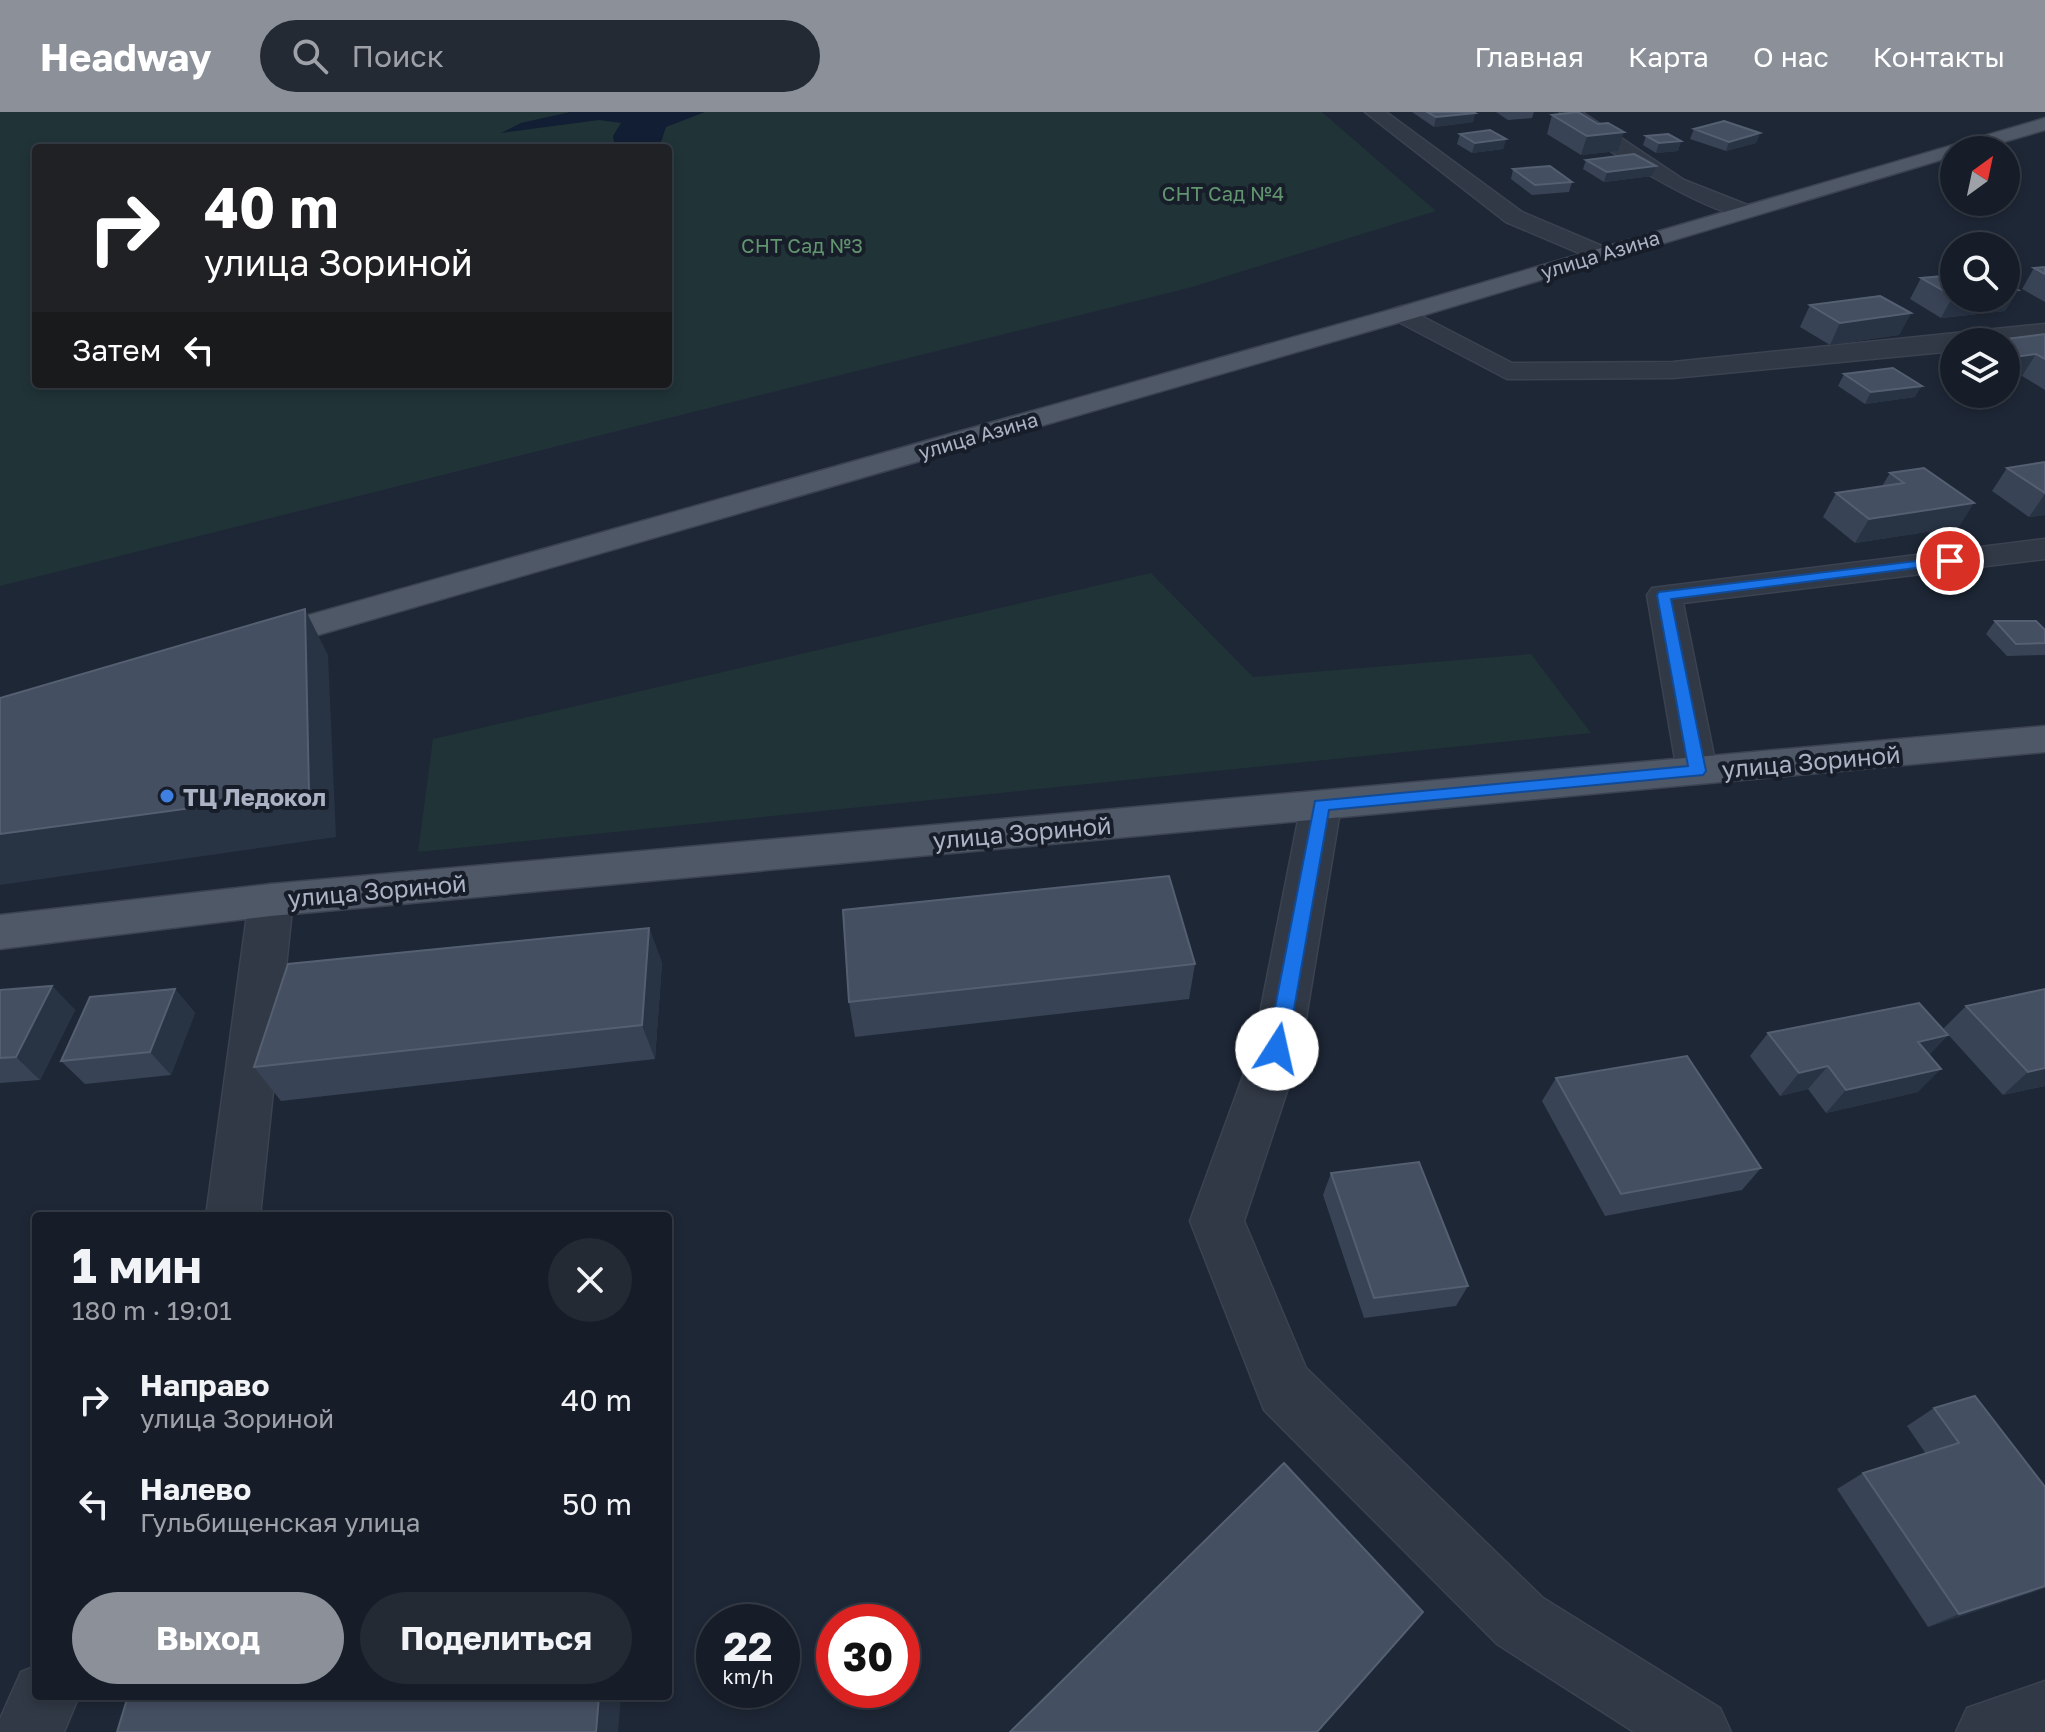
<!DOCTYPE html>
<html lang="ru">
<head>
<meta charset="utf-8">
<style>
	:root { --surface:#161d28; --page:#232a34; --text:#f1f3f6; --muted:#9ea2a8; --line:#353b45; --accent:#8c9099 }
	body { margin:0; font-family:"Golos Text",sans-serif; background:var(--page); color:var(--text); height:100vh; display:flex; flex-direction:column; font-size:30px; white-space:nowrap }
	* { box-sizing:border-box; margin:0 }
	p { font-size:26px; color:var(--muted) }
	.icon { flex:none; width:44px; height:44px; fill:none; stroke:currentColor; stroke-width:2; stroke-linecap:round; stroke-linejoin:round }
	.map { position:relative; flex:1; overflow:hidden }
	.panel { position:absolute; left:32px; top:1100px; width:640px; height:488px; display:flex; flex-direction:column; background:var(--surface); border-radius:8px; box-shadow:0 4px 12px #0003,0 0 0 2px var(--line) }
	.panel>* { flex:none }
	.banner { position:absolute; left:32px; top:32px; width:640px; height:244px; border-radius:8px; box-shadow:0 4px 12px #0003,0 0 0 2px var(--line); background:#202124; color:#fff; overflow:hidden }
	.needle { width:52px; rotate:33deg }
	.controls { position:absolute; left:1940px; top:24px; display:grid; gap:16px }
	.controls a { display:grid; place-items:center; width:80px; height:80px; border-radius:50%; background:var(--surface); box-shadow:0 4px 12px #0003,0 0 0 2px var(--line); font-size:40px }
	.speed { position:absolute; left:696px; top:1492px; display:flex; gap:16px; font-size:40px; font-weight:700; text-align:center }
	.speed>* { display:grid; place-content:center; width:104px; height:104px; border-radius:50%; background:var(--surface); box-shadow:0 4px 12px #0003,0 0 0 2px var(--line); line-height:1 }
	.speed small { font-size:20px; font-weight:400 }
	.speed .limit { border:12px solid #d22; background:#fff; color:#111 }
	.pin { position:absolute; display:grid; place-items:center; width:68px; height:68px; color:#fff; margin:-34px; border:4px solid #fff; border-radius:50%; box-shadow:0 2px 8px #0007 }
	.me { position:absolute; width:88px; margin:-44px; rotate:10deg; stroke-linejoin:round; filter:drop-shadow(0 0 6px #0008) }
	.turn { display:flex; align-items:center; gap:28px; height:168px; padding:0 40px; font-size:36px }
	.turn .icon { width:104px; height:104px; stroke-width:2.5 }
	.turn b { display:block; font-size:56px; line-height:68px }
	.then { display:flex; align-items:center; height:76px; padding:0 40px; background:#0003; gap:16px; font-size:30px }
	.round { display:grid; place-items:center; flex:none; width:84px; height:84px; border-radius:42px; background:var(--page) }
	.headline { display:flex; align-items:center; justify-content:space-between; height:136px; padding:0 40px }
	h1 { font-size:48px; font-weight:700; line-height:60px }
	.cta { display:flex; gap:16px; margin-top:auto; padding:16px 40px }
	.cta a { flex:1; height:92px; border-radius:48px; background:var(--accent); color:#fff; font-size:32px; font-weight:700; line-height:92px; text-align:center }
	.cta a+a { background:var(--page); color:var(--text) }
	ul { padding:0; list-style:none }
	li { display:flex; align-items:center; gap:24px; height:104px; padding:0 40px }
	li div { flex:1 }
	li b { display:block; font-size:30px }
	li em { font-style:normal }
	header { display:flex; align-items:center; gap:48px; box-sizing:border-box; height:112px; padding:0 40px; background:var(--accent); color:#fff }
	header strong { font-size:38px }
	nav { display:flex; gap:44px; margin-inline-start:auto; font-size:28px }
	.search { width:560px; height:72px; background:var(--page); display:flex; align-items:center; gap:20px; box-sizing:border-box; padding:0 28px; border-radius:44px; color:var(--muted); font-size:30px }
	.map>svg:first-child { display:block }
	.green { fill:#203337; fill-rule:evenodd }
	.water { fill:#121e33 }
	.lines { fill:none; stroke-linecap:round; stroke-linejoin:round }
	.minor-casing { stroke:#3b4250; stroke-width:3 }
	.major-casing { stroke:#3b4250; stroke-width:3 }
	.minor { fill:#313946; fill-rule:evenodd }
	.major { fill:#4f5867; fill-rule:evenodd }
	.wall { fill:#384355 }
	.shaded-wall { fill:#283344 }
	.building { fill:#444f61; stroke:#545f71; stroke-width:2 }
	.route { fill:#1a73e8; stroke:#114b97; stroke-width:2 }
	.shop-dot { fill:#3f7fe0; stroke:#171e2a; stroke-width:3 }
	.labels { text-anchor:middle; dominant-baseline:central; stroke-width:8; stroke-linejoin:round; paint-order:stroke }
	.far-park-label { font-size:20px; fill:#629470; stroke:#171e2a }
	.far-street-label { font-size:20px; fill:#abb3c4; stroke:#171e2a }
	.street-label { font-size:24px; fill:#abb3c4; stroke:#171e2a }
	.poi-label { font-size:24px; font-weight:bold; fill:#abb3c4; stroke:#171e2a; text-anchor:start }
</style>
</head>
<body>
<header>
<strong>Headway</strong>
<div class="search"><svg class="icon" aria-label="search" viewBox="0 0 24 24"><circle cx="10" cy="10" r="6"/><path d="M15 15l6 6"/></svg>Поиск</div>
<nav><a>Главная</a><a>Карта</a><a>О нас</a><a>Контакты</a></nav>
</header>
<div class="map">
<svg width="2045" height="1620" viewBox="0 0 2045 1620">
	<rect width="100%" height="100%" fill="#1e2736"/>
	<!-- green -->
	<path class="green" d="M0,0h1322l114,99 -244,76 -1192,299zM36,36h632v236h-632z
		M1151,461l102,104 278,-23 60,79 -1173,119 15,-113z"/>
	<!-- water -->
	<path class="water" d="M570,0h135l-39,15 -7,21h-44l-2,-12 8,-13 -22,-3 -98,13 20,-10z"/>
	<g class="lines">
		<defs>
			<path id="minor" d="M1365,0h21l136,100 87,37 4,5 -4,5h-16l-87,-37z
				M1560,0h22l102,68 66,26 3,5 -3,5c-30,7 -170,-79 -190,-104z
				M1402,194l110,57 161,-1 372,-38v16l-39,4 -52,-2v9l-281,27 -166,1 -114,-60 -4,-5 4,-5z
				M2045,427v20l-362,44 34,168 -6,9 -14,4 -14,-4 -6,-9 -30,-176 5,-7z
				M1321,679l14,4 6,10 -40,244 -57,172 62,147 237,230 177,110 11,24h-97l-137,-88 -233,-234 -74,-189 63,-172 48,-244 6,-10z
				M271,772l15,5 7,11 -33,316h-54l43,-316 7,-11z
				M36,1554v30h43l-15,36h-64v-13l21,-47z
				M2045,1569v51h-89l11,-24z"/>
			<path id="major" d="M2045,6v12l-69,20h-22v6l-543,163 -1145,331 -12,3 -12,-3 -6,-8 6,-8 1151,-325z
				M2045,614v26l-1774,164 -271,33v-34l271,-31z"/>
		</defs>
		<!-- minor casing -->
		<use href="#minor" class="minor-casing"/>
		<!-- major casing -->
		<use href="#major" class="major-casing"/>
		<!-- minor -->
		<use href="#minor" class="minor"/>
		<!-- major -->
		<use href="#major" class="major"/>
	</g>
	<!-- wall -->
	<path class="wall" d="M1412,0h61l2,1 -2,9 -39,5z
		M1496,0h38l-2,6 -24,2z
		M1552,3l66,36 -37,4 -34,-21z
		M1694,17l66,4 -4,10 -30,8 -36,-12z
		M1460,22l46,5 -3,10 -31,4 -15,-9z
		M1646,24l35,5 -3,10 -22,2 -13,-8z
		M1586,48l70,6 -4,10 -48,6 -21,-13z
		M1513,57l59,13 -3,10 -37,3 -21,-16z
		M2045,155v35l-23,-13 12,-21z
		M1921,166l97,12 -13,21 -64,7 -31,-19z
		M1810,193l101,8 -12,22 -69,10 -30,-18z
		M2045,222v56l-23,-14 -16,2v-36z
		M1844,262l71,23 -50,7 -27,-18z
		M2045,350v53l-16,2 -37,-26 15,-23z
		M1890,361l69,54 -104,16 -32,-26 13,-24 46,-7z
		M1995,509l50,9v25l-38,1 -21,-22z
		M649,816l13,35 -7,96 -374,42 -27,-34z
		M1195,852l-6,35 -334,38 -6,-35z
		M52,874l23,24 -35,70 -40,3v-93z
		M175,877l20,24 -24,62 -86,9 -24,-23z
		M1966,894l79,80 -42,9 -60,-66z
		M1768,921l180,2 -19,20 -11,37 -92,21 -18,-24 -28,7 -30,-40z
		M1556,966l205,90 -19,22 -137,26 -63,-115z
		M1331,1061l137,113 -12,20 -92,12 -41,-123z
		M1975,1284l70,192 -117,39 -91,-138 26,-16 63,-19 -19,-28 27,-18z"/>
	<!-- shaded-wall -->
	<path class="shaded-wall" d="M1475,1l-2,9 -39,5 2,-10z
		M1624,20l-6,19 -37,4 6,-19z
		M1760,21l-4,10 -30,8 3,-9z
		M1506,27l-3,10 -31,4 3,-10z
		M1681,29l-3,10 -22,2 3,-10z
		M1656,54l-4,10 -48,6 3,-10z
		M2018,178l-13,21 -64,7 12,-22h1v2h52v-7z
		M1911,201l-12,22 -69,10 10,-22z
		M2036,242l-14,22 -16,2v-20z
		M1922,274l-7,11 -50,7 6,-12z
		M2045,382v21l-16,2z
		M1974,391l-15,24 -104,16 14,-24z
		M305,497l23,46 8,182 -336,48v-51z
		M649,816l13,35 -7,96 -13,-34z
		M52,874l23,24 -35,70 -24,-23z
		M175,877l20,24 -24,62 -21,-23z
		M1948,923l-22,23 -8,-16z
		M1828,954l-20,23 -28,7 19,-23z
		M2045,956v18l-42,9 25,-23z
		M1941,957l-23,23 -92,21 20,-23z
		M2045,1474v2l-117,39 31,-13z
		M599,1584h22l-3,36h-22z"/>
	<!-- building -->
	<path class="building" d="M1427,0h46l2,1 -39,4z
		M1578,0l20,12 10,-1 16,9 -37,4 -35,-21z
		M1724,9l36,12 -31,9 -35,-13z
		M1490,18l16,9 -31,4 -15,-9z
		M1668,22l13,7 -22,2 -13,-7z
		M1634,42l22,12 -49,6 -21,-12z
		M1550,54l22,16 -37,3 -22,-16z
		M2045,155v7l-11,-6z
		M1954,163v21h-1l-32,-18z
		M2006,171l12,7 -12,1z
		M1880,184l31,17 -71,10 -30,-18z
		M2045,222v25l-9,-5 -30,4v-16h-24z
		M1893,256l29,18 -51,6 -27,-18z
		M2045,350v31l-38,-25z
		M1924,356l50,35 -105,16 -33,-26 68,-10 -14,-10z
		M305,497l4,183 -309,42v-136z
		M1995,509h41l9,9v13l-29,1z
		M1169,764l26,88 -346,38 -6,-92z
		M649,816l-7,97 -388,42 34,-103z
		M52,874l-36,71 -16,1v-68z
		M175,877l-25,63 -89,9 29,-64z
		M2045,877v79l-17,4 -62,-66z
		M1919,891l29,32 -30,7 23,27 -95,21 -18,-24 -29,7 -31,-40z
		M1687,944l74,112 -140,26 -65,-116z
		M1419,1050l49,124 -94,12 -43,-125z
		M1975,1284l70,91v99l-86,28 -96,-141 96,-30 -25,-35z
		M1284,1351l139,149 -106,120h-307z
		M128,1584h471l-3,36h-479z"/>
	<!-- route -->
	<path class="route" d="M1950,445l5,1v5l-284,36 35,172 -3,4 -374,35 -42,239 -3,5h-14l-3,-5 48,-248 373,-35 -31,-171 2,-3z"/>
	<!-- markers -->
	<circle class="shop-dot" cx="167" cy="684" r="8"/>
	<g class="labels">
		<!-- far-park labels -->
		<g class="far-park-label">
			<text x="1223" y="81">СНТ Сад №4</text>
			<text x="802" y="133">СНТ Сад №3</text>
		</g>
		<!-- far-street labels -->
		<g class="far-street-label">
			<text transform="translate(1600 142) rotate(-17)">улица Азина</text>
			<text transform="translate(978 323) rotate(-16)">улица Азина</text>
		</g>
		<!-- street labels -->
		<g class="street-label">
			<text transform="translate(1811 649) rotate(-5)">улица Зориной</text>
			<text transform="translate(1022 720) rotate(-5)">улица Зориной</text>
			<text transform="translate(377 778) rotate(-5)">улица Зориной</text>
		</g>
		<!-- poi labels -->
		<g class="poi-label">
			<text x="183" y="684">ТЦ Ледокол</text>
		</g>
	</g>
</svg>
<div class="controls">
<a><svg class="needle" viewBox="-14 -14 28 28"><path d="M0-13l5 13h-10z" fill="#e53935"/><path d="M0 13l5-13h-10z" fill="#9ea2a8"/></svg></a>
<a><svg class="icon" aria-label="search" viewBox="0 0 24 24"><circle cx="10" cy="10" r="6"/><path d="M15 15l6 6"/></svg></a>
<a><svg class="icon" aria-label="layers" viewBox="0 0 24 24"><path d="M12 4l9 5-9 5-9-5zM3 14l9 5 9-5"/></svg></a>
</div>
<div class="speed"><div>22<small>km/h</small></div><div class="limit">30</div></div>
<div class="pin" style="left:1950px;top:449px;background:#d93025"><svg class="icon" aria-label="arrive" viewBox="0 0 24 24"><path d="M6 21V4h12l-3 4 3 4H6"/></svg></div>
<svg class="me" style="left:1277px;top:937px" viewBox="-20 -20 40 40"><circle r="19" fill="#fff"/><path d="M0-13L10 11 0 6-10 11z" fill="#1a73e8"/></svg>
<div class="banner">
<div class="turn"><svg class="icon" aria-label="right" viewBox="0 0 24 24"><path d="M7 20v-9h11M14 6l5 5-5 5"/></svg><div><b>40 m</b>улица Зориной</div></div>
<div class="then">Затем<svg class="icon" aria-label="left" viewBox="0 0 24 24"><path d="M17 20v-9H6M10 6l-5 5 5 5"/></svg></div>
</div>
<section class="panel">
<div class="headline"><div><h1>1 мин</h1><p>180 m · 19:01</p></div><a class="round"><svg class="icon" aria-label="close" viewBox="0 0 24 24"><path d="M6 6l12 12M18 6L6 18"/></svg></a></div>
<ul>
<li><svg class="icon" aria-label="right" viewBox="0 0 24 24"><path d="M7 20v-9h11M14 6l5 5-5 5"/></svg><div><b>Направо</b><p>улица Зориной</p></div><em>40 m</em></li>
<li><svg class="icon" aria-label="left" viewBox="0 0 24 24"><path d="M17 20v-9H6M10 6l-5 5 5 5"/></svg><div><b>Налево</b><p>Гульбищенская улица</p></div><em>50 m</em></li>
</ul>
<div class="cta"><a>Выход</a><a>Поделиться</a></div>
</section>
</div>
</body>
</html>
